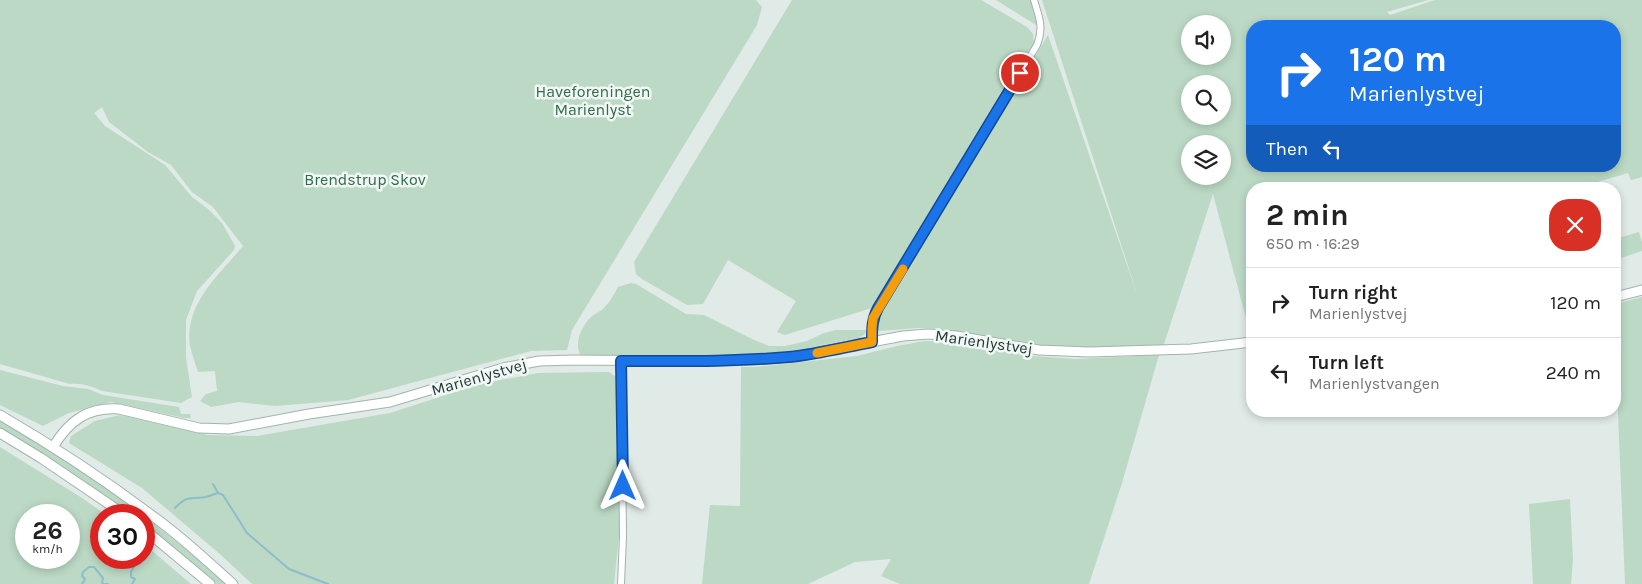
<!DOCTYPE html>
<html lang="en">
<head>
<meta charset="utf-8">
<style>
	:root { --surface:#fff; --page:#f6f6f6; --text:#222; --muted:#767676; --line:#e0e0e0 }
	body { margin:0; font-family:Karla,sans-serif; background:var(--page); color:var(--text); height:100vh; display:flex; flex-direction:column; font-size:19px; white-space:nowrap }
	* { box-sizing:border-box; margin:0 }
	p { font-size:16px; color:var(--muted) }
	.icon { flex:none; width:28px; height:28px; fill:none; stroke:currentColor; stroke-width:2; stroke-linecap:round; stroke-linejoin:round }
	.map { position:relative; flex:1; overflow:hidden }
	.details { position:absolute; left:1246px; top:182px; width:375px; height:235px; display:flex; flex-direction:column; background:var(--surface); border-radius:20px; box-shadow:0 2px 8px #0003 }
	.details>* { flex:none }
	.banner { position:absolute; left:1246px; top:20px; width:375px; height:152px; border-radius:20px; box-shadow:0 2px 8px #0003; background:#1a73e8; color:#fff; overflow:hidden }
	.buttons { position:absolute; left:1181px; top:15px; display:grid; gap:10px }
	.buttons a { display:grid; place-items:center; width:50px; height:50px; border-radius:50%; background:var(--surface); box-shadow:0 2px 8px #0003; font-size:25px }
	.speed { position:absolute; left:15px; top:504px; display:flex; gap:10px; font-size:25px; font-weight:700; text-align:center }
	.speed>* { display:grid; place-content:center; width:65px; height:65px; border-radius:50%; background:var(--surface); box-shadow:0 2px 8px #0003; line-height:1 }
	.speed small { font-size:12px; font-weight:400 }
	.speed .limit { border:8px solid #d22; background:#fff; color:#111 }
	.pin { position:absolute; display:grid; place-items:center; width:42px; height:42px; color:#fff; margin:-21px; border:2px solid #fff; border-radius:50%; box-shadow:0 1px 5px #0007 }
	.me { position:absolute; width:55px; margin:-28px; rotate:0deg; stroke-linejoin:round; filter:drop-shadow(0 0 4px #0008) }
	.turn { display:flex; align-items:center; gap:18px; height:105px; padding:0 20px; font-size:22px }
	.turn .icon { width:65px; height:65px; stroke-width:2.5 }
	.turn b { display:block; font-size:35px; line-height:42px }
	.then { display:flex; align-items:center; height:48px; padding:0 20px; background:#0003; gap:10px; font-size:19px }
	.round { display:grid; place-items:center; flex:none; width:52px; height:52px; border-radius:20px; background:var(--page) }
	.head { display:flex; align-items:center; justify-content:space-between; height:85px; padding:0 20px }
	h1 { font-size:30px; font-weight:700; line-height:38px }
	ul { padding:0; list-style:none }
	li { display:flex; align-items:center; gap:15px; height:70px; padding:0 20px; border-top:1px solid var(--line) }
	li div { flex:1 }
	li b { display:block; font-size:19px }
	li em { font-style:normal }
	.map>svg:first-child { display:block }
	.green { fill:#bbd9c5; fill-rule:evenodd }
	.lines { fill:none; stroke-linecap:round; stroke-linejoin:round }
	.stream { stroke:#8dbdca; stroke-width:2 }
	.street-casing { stroke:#a4b1ad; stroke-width:8 }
	.secondary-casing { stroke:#a1b4ae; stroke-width:11 }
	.street { stroke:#fff; stroke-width:6 }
	.secondary { stroke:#fff; stroke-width:9 }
	.route-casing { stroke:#114b97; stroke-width:12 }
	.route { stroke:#1a73e8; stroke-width:9 }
	.slow { stroke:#f59e0b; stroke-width:9 }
	.labels { text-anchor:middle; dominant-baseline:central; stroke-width:5; stroke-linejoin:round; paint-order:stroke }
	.park-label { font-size:16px; fill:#316b4b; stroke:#f0f7f4 }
	.street-label { font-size:16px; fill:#233834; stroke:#f0f7f4 }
</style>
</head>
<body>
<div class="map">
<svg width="1642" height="584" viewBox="0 0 1642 584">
	<rect width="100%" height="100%" fill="#e0eae6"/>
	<!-- green -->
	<path class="green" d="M0,0h756l6,7 -5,18 -185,305 -5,20 -36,1 -183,49 -73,6 -36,-4 -28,5 -11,-6 6,-7 11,-3 -2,-20 -17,1c-3,-9 -6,-18 -8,-26 -6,-42 29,-71 53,-100l-30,-39 -21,-15 -21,-27 -23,-13 -39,-30 -7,-15 -8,6 11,13 60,39 27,32 16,12 14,14 13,23 -1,4 -37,41 -11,29v38l6,39 -11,6 -79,-12c-10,-5 -21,-8 -32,-7l-70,-20z
		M792,0h189l46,27 6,7 1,9 -8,16 -151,248 -90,28 -8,-3 19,-31 -68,-41 -25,44 -16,1 -45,-26 -6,-5 -2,-12z
		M996,0h34l6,19v6z
		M1042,0h386l-41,12 3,3 45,-15h207v177l-11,3 -3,-7 -54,16h-322v148h-1l-38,-143 -50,153h-108l-39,-4 -73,-14 -25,-1 -39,3 -4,-7 9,-16 164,-273 91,265zM1190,24h32v32h-32zM1252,26h363v140h-363zM1190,84h32v32h-32zM1190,144h32v32h-32z
		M1639,232l3,11v8l-27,9v-21z
		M631,283l5,1 50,30 18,1 46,23 19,8h16l22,-5 17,-8 12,-3h30l-1,4 -6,4 -62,12 -39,5 -167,1 -11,-2c-6,-12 2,-28 11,-37 4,-3 10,-6 13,-9 6,-6 10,-14 14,-21z
		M1642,297v287h-17l-10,-245v-35z
		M925,341l28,1 79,14 44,3 83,-4 -37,128 -33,101h-189l-19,-8 10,-17 -36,3 -47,22h-106l8,-79 30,1 1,-139h14l102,-11 40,-10z
		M0,370l63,16 25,3 15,6 76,12 2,7h9l1,4h-7l-73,-16 -42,11 -26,13 -43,-21z
		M609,372l7,5 4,149 -6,58h-362l-31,-29 -79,-67 -73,-45 2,-7 24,-15 25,-6 88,20 49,1 133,-23 90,-29 58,-11z
		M0,421c50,27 98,59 143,94h-11l-66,-46 -66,-41z
		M0,447l82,51 24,17h-5v43h43v-14l47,40h-191zM26,515h43v43h-43z
		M1570,499l3,61 -2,24h-38l-4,-80z
		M144,516l39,31 44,37h-10l-73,-60z"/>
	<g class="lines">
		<!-- stream -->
		<path class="stream" d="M213,484l5,9
			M175,508c14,-14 14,-8 31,-11 4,-1 8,-3 12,-4l5,2 24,38 42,36 39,15
			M82,584l3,-5 -3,-3 1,-4 6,-5h5l9,11 -1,4 1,2h5
			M132,584l3,-5 -4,-2v-5l7,-14"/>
		<defs>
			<path id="street" d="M872,341c0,-13 0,-22 6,-33l159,-263c7,-18 2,-28 -3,-45
				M621,584l2,-48 -2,-175"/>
			<path id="secondary" d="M1615,297l27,-7
				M0,415c53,31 105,65 154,102 28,20 53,44 79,67
				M0,433l41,25 84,57
				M53,447c16,-26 34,-40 66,-38l80,19 30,1 80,-15 81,-12 113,-34 36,-7 35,-1 112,1 67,-1 38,-3 112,-21 25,-2 28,2 83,14 50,2 102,-3 61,-7
				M144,529l66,55"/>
		</defs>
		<!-- street casing -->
		<use href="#street" class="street-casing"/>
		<!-- secondary casing -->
		<use href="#secondary" class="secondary-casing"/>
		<!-- street -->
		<use href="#street" class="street"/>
		<!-- secondary -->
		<use href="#secondary" class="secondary"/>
	</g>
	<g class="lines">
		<defs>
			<path id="route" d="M623,486l-2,-125c56,0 112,1 168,-4 28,-3 56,-10 83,-15 0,-14 0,-23 6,-34l142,-235"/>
		</defs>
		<!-- route casing -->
		<use href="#route" class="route-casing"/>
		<!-- route -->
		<use href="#route" class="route"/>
		<!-- slow -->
		<path class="slow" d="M817,353l55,-11v-14l1,-10 30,-49"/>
	</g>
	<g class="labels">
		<!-- park labels -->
		<g class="park-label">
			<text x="593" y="91">Haveforeningen<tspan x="593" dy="18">Marienlyst</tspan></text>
			<text x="365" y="179">Brendstrup Skov</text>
		</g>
		<!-- street labels -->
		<g class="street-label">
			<text transform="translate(984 342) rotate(8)">Marienlystvej</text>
			<text transform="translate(479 377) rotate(-16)">Marienlystvej</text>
		</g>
	</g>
</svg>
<div class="buttons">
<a><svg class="icon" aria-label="sound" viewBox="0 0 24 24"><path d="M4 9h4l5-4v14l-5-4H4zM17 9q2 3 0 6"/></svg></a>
<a><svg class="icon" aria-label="search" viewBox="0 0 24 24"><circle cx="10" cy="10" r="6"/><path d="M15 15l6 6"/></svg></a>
<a><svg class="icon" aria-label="layers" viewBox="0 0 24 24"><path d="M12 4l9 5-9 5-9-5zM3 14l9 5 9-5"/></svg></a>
</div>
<div class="speed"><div>26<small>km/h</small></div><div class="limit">30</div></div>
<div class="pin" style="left:1020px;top:73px;background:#d93025"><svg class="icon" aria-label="arrive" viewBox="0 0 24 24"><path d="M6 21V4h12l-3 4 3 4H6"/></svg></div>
<svg class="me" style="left:623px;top:486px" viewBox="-20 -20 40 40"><path d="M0-17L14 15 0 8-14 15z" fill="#1a73e8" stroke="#fff" stroke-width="4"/></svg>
<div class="banner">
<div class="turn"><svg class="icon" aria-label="right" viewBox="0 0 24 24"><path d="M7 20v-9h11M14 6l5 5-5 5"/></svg><div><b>120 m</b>Marienlystvej</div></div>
<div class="then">Then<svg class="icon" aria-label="left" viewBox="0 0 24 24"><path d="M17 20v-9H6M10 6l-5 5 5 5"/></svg></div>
</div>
<section class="details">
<div class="head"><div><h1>2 min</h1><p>650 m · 16:29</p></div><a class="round" style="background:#d93025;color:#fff"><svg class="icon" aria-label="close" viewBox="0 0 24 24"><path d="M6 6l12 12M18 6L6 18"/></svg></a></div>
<ul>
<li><svg class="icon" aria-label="right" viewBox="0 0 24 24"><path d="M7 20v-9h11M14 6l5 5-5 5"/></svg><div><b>Turn right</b><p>Marienlystvej</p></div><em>120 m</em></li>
<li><svg class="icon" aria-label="left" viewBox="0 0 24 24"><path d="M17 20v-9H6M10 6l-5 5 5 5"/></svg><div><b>Turn left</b><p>Marienlystvangen</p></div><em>240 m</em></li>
</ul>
</section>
</div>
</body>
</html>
